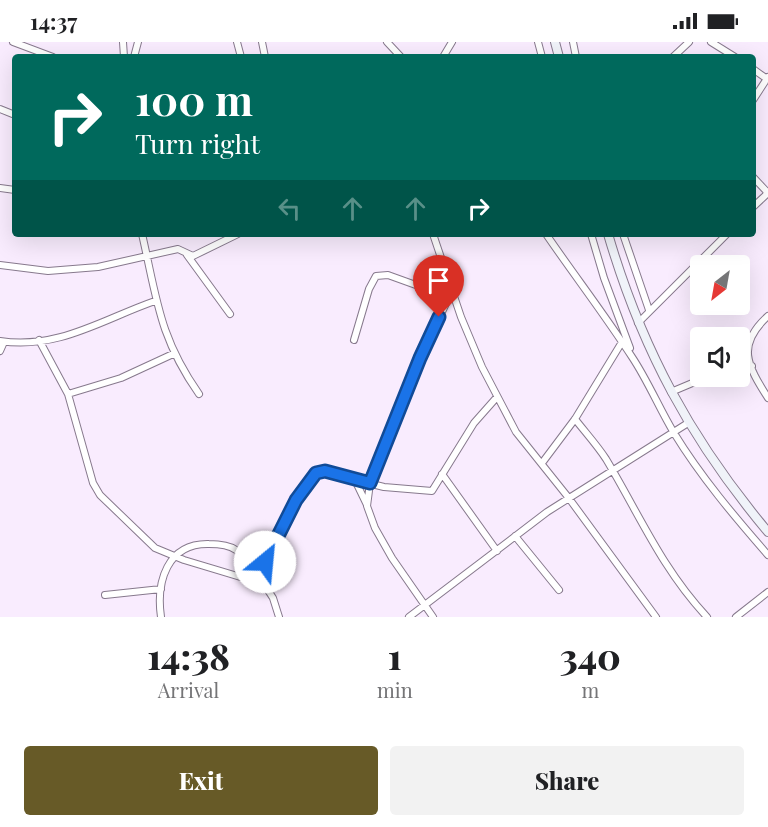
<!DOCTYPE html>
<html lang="en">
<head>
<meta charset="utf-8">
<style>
	:root { --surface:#fff; --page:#f2f2f2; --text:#202124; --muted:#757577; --accent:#675a27 }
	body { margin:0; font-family:"Playfair Display",serif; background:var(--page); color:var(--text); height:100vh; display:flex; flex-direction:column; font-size:22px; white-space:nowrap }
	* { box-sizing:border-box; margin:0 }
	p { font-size:20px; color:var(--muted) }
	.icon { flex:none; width:33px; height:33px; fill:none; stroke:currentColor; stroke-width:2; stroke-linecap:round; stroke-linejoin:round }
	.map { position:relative; height:575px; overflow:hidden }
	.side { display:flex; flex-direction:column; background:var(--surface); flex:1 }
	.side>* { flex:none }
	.banner { position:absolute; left:12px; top:12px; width:744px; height:183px; border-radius:6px; box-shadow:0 6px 24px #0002; background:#00695c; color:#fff; overflow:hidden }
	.needle { width:39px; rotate:211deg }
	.tools { position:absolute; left:690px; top:213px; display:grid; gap:12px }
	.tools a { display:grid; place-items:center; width:60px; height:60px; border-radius:6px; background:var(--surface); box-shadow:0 6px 24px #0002; font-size:30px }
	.pin { position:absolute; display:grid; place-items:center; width:51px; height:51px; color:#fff; margin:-62px -26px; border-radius:50% 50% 50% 0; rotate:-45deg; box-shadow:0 0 6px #0007 }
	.pin .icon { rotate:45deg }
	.me { position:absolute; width:66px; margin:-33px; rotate:28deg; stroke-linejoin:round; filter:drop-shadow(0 0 4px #0008) }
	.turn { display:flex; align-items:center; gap:21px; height:126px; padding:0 24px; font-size:27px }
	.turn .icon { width:78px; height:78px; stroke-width:2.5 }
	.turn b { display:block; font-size:42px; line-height:51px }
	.lanes { display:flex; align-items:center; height:57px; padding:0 24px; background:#0003; justify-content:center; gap:30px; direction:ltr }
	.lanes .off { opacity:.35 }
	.eta { display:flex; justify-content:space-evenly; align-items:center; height:102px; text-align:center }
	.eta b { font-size:36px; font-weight:800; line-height:42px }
	.button { display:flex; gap:12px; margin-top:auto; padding:12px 24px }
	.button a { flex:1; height:69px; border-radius:6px; background:var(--accent); color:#fff; font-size:24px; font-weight:800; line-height:69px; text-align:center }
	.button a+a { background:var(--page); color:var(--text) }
	.status { display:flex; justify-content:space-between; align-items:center; height:42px; padding:0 30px; background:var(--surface); direction:ltr }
	.status svg { height:16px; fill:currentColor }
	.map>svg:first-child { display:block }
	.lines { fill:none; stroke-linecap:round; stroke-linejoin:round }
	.minor-casing { stroke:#87798d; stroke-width:8 }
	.secondary-casing { stroke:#87798d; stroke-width:10 }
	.minor { stroke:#fff; stroke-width:6 }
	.secondary { stroke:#f0f3f9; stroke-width:8 }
	.route-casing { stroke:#114b97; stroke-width:15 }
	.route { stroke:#1a73e8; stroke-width:10 }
</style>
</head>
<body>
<div class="status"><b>14:37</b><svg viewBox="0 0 49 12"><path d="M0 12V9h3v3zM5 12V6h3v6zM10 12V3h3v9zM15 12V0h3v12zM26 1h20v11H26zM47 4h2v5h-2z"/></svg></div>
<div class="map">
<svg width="768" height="575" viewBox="0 0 768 575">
	<rect width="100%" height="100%" fill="#f9ecfe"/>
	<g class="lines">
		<defs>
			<path id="minor" d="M13,0l40,15
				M123,0l1,15
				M237,0l4,15
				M262,0l3,15
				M387,0l14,15
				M538,0l4,15
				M573,0l3,15
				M711,0l24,15
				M134,15l4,-15
				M443,15l9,-15
				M673,15l16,-15
				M753,27l14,10
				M753,58l15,-23
				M0,67l15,6
				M753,135l15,16
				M0,146l15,2
				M753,165l15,-14
				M142,192c15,65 17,103 57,160
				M433,192l28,83 21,50 34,65 52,65 88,120
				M546,192c28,41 59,81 86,123 16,24 27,51 42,76 27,44 60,83 94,122
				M591,192l13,44 26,70
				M623,192l26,76
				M187,213l43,59
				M0,223l48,6 50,-4 80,-18 15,7 45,-22
				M768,274c-32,29 -21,49 0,82
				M638,281l89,-89
				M39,298l29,54 53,-16 52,-24
				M354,298l15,-51 7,-13 12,-1 61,22
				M0,299c58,9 103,-22 155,-40
				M0,309l4,-9
				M740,327l12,-3
				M671,350l38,-16
				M68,352l25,89 7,12 55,53 29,12 80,24 9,14 6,19
				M575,377c10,13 22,26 31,40 33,55 56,110 101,158
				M542,421l33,-44 47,-77
				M442,432l55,77
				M354,436l13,27
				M515,494l44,54
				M105,553l56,-6
				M161,575c-5,-35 6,-74 48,-73 8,0 20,1 27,6 6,3 4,10 9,15l9,3 11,-5 31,-63 23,-29 65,16 48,4 42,-68 23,-26
				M409,575l138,-105 141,-89
				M433,575l-41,-59 -17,-30 -8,-22 3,-23 50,-125 32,-67
				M736,575l32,-25"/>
			<path id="secondary" d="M555,0l4,15
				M608,192c34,116 83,206 160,298"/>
		</defs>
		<!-- minor casing -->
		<use href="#minor" class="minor-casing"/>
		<!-- secondary casing -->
		<use href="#secondary" class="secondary-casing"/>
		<!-- minor -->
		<use href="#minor" class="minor"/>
		<!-- secondary -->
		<use href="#secondary" class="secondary"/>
	</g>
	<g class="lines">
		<defs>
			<path id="route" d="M265,520l31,-62 20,-27 9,-2 45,12 50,-125 19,-41"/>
		</defs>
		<!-- route casing -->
		<use href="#route" class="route-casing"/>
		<!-- route -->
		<use href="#route" class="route"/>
	</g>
</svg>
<div class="tools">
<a><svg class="needle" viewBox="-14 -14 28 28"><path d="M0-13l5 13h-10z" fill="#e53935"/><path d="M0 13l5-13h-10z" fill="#757577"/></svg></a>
<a><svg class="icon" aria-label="sound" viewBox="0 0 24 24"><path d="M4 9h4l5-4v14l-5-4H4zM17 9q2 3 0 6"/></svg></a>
</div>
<div class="pin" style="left:439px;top:275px;background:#d93025"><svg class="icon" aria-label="arrive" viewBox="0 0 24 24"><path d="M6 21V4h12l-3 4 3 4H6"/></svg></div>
<svg class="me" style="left:265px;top:520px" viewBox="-20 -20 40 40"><circle r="19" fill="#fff"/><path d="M0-13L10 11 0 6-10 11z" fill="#1a73e8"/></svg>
<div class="banner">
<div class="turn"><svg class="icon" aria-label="right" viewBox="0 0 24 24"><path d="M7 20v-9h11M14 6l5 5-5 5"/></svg><div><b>100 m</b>Turn right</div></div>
<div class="lanes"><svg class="icon off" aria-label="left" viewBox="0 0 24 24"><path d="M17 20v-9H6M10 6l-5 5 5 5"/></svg><svg class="icon off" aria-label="ahead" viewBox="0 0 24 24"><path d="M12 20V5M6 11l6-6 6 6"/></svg><svg class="icon off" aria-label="ahead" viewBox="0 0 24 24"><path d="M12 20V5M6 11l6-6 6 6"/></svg><svg class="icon" aria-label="right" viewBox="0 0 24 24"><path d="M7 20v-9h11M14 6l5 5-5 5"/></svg></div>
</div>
</div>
<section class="side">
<div class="eta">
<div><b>14:38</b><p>Arrival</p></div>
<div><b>1</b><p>min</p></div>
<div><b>340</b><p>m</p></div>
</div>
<div class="button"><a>Exit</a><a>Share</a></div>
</section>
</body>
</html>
